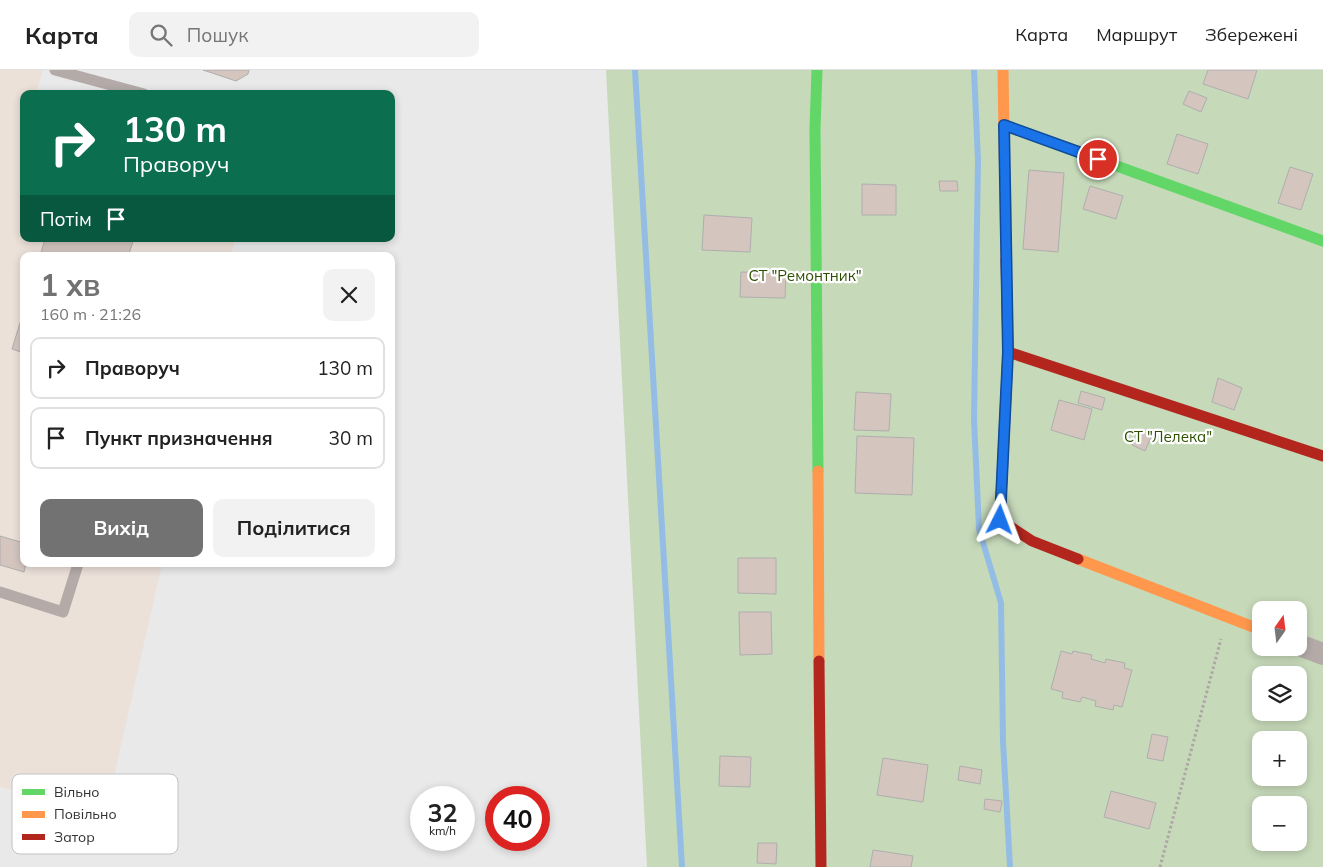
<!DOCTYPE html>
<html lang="uk">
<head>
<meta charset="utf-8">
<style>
	:root { --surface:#fff; --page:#f2f2f2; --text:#222; --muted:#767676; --line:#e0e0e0; --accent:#727273 }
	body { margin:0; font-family:Mulish,sans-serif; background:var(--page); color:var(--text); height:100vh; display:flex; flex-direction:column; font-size:19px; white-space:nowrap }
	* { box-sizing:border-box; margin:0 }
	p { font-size:16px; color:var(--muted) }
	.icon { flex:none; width:28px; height:28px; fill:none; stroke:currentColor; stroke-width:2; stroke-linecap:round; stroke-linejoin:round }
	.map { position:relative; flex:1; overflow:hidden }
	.details { position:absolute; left:20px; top:182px; width:375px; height:315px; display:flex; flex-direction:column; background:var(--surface); border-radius:10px; box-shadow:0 2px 8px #0003 }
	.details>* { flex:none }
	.banner { position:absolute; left:20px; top:20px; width:375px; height:152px; border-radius:10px; box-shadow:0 2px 8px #0003; background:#0b6e4f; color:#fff; overflow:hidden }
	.needle { width:32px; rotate:14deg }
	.tools { position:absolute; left:1252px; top:531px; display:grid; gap:10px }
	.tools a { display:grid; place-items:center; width:55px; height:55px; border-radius:10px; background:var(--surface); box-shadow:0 2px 8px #0003; font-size:25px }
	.speed { position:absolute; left:410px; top:716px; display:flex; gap:10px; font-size:25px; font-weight:700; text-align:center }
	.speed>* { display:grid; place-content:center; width:65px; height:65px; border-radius:50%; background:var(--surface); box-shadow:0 2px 8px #0003; line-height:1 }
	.speed small { font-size:12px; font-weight:400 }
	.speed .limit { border:8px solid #d22; background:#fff; color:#111 }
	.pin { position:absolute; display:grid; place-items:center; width:42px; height:42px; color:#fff; margin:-21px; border:2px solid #fff; border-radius:50%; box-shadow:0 1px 5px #0007 }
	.me { position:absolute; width:55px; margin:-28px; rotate:3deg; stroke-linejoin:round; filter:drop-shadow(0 0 4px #0008) }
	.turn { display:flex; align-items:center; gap:18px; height:105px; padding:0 20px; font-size:22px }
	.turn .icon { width:65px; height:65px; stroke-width:2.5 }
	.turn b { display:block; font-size:35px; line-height:42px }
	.then { display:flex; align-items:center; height:48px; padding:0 20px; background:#0003; gap:10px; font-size:19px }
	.round { display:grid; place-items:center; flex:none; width:52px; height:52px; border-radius:10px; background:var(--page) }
	.headline { display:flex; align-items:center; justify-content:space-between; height:85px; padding:0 20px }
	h1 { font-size:30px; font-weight:700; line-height:38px; color:var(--accent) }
	.cta { display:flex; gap:10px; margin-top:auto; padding:10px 20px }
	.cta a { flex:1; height:58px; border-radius:10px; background:var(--accent); color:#fff; font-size:20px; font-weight:700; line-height:58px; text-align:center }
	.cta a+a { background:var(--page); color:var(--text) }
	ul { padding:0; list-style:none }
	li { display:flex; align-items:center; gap:15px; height:62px; margin:0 10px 8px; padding:0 10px; border:2px solid var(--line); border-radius:10px }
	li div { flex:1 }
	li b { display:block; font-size:19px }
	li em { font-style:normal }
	header { display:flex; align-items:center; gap:30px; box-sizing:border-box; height:70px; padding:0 25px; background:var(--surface); border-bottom:1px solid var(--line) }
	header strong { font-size:24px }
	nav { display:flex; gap:28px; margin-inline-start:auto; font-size:18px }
	.search { width:350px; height:45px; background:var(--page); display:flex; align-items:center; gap:12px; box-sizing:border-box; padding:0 18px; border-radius:10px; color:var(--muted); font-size:19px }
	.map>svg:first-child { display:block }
	.commercial { fill:#ece1d9 }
	.green { fill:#c6d9b9; fill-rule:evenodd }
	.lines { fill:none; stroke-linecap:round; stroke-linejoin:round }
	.stream { stroke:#94bde6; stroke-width:6 }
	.building { fill:#d4c5bf; stroke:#afaeae }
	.path { stroke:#ada6a5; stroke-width:3; stroke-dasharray:2.5 2.5; stroke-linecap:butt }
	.lane { stroke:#b4aba9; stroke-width:11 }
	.street { stroke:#b4aba9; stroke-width:22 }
	.fast { stroke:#63d668; stroke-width:11 }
	.slow { stroke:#ff974d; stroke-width:11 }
	.jam { stroke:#b3261e; stroke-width:11 }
	.route-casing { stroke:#114b97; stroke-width:12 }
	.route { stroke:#1a73e8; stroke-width:9 }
	.labels { text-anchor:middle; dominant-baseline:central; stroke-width:4.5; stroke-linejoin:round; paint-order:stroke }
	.park-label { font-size:15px; fill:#2d4f00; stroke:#fff }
	.key { fill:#fff; stroke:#c2c2c2; stroke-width:1 }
	.key-label { font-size:14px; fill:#323233 }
</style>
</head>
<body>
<header>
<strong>Карта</strong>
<div class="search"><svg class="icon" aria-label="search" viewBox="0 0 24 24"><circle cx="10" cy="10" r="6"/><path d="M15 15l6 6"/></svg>Пошук</div>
<nav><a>Карта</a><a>Маршрут</a><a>Збережені</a></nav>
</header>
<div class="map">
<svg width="1323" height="797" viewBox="0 0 1323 797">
	<rect width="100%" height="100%" fill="#e9e9e9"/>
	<!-- commercial -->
	<path class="commercial" d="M0,0h43l-6,20 11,4h-24v145h211l-4,17h-207v308h138l-55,244 -107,-21z"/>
	<!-- green -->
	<path class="green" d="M606,0h717v797h-676zM1261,540h38v38h-38zM1261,605h38v37h-38zM1261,670h38v38h-38zM1261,735h38v37h-38z"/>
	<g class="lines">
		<!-- stream -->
		<path class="stream" d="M635,0l47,797
			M974,0l4,90 -4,259 5,110 22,74 2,138 7,126"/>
	</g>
	<!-- building -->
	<path class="building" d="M203,0h46l-1,4 -12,7z
		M1208,0h49l-9,29 -45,-15z
		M1189,21l18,7 -6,14 -18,-8z
		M1177,64l31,10 -10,30 -31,-10z
		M1290,97l23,7 -12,36 -23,-7z
		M1029,100l35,3 -6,79 -35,-3z
		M939,111h18l1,10h-18z
		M862,114l34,1v30h-34z
		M1090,116l33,10 -7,23 -33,-10z
		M704,145l48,3 -2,34 -48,-2z
		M45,169h89l-6,17h-88z
		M741,202l45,1 -1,25 -45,-1z
		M24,240v43l-12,-4z
		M1218,308l24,10 -8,22 -22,-8z
		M1081,321l24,7 -3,12 -24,-7z
		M856,322l35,2 -2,37 -35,-1z
		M1059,330l33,9 -8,31 -33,-10z
		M1138,359l14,6 -7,16 -13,-6z
		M857,366l57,2 -2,57 -57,-2z
		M0,466l24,7v21h2l-2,8 -24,-7z
		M738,488h38v36l-38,-1z
		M739,542h32l1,42 -32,1z
		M1061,581l11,3 1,-3 19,4 -1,4 14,4 1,-4 19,4 -1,5 8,2 -10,37 -8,-2 -1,5 -18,-4 1,-5 -14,-4 -2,5 -18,-4 1,-6 -12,-3z
		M1152,664l16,3 -5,24 -16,-3z
		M720,686l31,1 -1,30 -31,-1z
		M883,688l45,7 -5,37 -46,-7z
		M960,696l22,4 -2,14 -22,-4z
		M1111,721l45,12 -7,26 -45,-12z
		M985,729l17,2 -2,11 -16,-3z
		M758,773h19l-1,21 -19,-1z
		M873,780l40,6 -2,11h-41z"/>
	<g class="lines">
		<!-- path -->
		<path class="path" d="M1160,797l61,-228"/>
		<!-- lane -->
		<path class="lane" d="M55,0l89,24
			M0,522l63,20 15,-48"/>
		<!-- street -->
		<path class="street" d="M1299,575l24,9"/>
		<!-- fast -->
		<path class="fast" d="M817,0l-2,59 3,342
			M1004,55l319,116"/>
		<!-- slow -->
		<path class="slow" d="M1003,0l3,190
			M818,401l1,190
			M1078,489l183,71"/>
		<!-- jam -->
		<path class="jam" d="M1006,190l2,92 -8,168 32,21 46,18
			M1008,282l315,104
			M819,591l2,206"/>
	</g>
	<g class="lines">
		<defs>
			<path id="route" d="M1000,450l8,-168 -4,-227 94,34"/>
		</defs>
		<!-- route casing -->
		<use href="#route" class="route-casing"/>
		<!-- route -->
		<use href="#route" class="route"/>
	</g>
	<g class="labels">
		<!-- park labels -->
		<g class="park-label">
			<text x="805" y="205">СТ "Ремонтник"</text>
			<text x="1168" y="366">СТ "Лелека"</text>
		</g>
	</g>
	<!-- legend -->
	<rect x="12" y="704" width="166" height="80" rx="8" class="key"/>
	<rect x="22" y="719" width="23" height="6" fill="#63d668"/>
	<rect x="22" y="741" width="23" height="7" fill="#ff974d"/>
	<rect x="22" y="764" width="23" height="6" fill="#b3261e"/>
	<g class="key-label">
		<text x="54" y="727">Вільно</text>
		<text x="54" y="749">Повільно</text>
		<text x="54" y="772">Затор</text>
	</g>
</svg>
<div class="tools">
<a><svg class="needle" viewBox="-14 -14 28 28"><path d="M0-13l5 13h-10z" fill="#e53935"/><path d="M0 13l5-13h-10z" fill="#767676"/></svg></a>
<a><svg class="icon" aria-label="layers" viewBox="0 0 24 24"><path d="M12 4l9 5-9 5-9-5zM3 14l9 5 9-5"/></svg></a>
<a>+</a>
<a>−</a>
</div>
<div class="speed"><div>32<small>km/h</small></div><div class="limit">40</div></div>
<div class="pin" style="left:1098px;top:89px;background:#d93025"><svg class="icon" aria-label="arrive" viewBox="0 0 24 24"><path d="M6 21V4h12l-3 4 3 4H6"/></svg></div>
<svg class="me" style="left:1000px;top:450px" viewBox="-20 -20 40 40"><path d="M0-17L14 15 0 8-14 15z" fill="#1a73e8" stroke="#fff" stroke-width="4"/></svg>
<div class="banner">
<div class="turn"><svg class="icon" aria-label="right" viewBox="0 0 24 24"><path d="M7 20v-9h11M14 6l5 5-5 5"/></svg><div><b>130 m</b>Праворуч</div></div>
<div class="then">Потім<svg class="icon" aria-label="arrive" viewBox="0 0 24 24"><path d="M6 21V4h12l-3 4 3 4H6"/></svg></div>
</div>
<section class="details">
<div class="headline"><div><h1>1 хв</h1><p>160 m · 21:26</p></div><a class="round"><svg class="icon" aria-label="close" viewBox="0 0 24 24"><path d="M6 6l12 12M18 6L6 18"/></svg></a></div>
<ul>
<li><svg class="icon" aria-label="right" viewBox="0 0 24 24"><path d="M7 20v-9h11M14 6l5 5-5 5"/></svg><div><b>Праворуч</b></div><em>130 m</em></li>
<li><svg class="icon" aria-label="arrive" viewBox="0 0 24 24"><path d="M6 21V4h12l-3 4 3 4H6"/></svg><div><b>Пункт призначення</b></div><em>30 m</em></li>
</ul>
<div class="cta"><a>Вихід</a><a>Поділитися</a></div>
</section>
</div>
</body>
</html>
